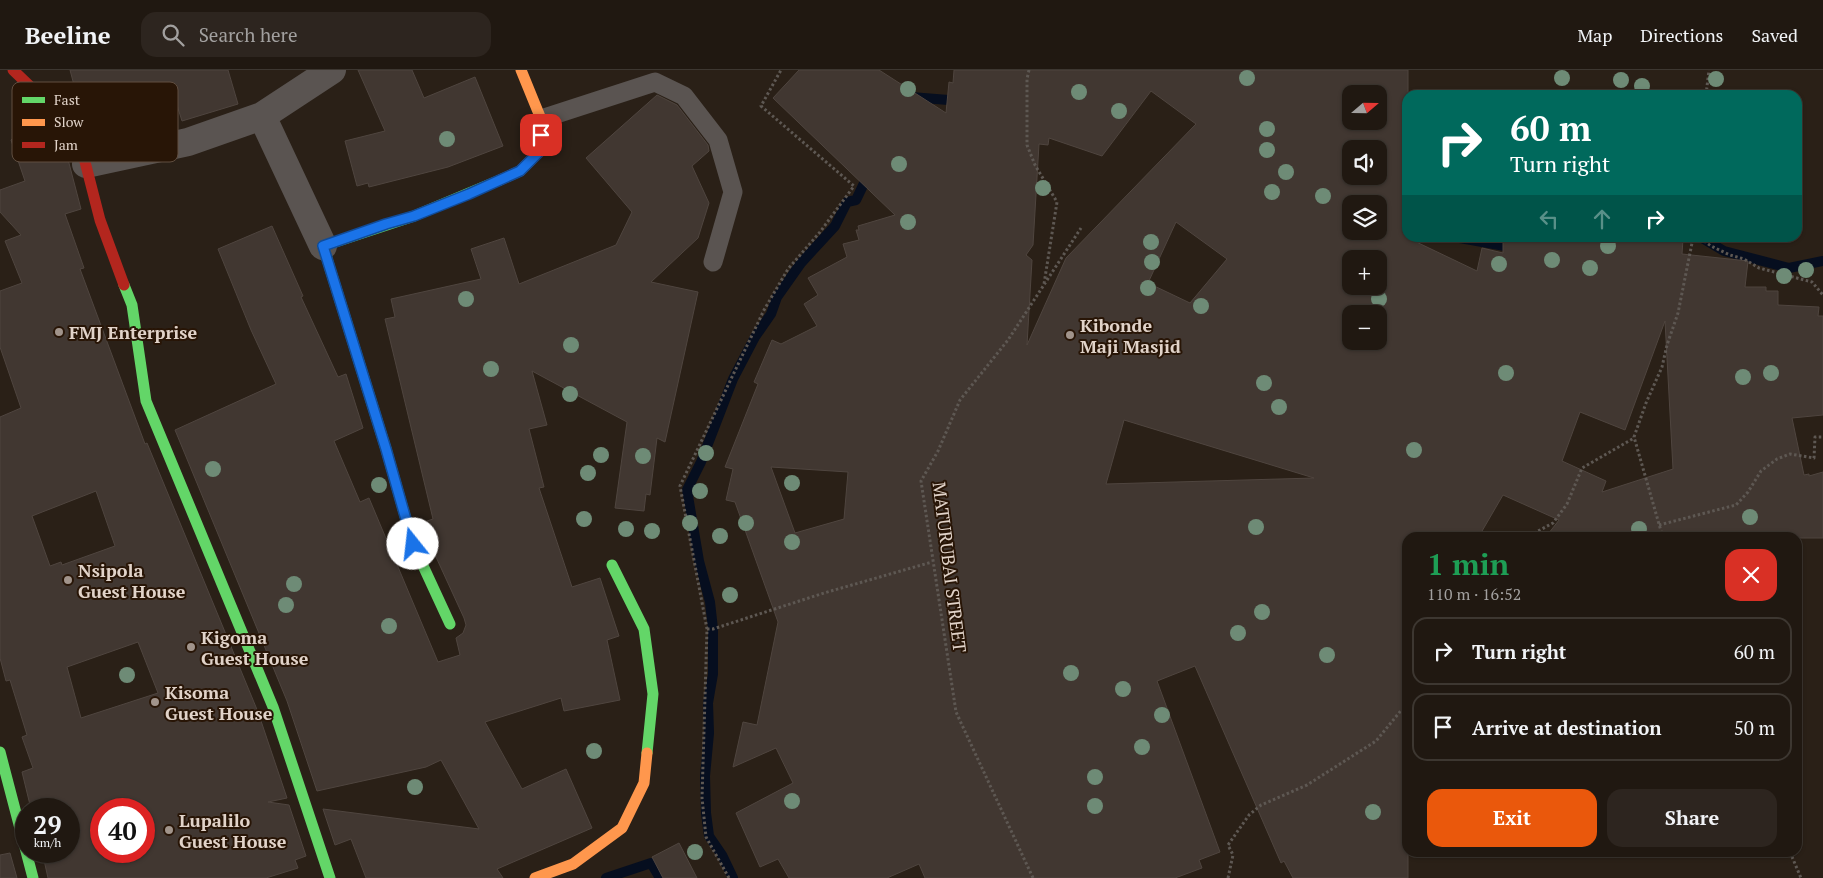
<!DOCTYPE html>
<html lang="en">
<head>
<meta charset="utf-8">
<style>
	:root { --surface:#201811; --page:#2d251f; --text:#f1f3f6; --muted:#a2a09f; --line:#3d3731; --accent:#ea580c }
	body { margin:0; font-family:"PT Serif",serif; background:var(--page); color:var(--text); height:100vh; display:flex; flex-direction:column; font-size:19px; white-space:nowrap }
	* { box-sizing:border-box; margin:0 }
	p { font-size:16px; color:var(--muted) }
	.icon { flex:none; width:28px; height:28px; fill:none; stroke:currentColor; stroke-width:2; stroke-linecap:round; stroke-linejoin:round }
	.map { position:relative; flex:1; overflow:hidden }
	.panel { position:absolute; left:1402px; top:462px; width:400px; height:325px; display:flex; flex-direction:column; background:var(--surface); border-radius:15px; box-shadow:0 1px 4px #0004,0 0 0 1px var(--line) }
	.panel>* { flex:none }
	.banner { position:absolute; left:1402px; top:20px; width:400px; height:152px; border-radius:15px; box-shadow:0 1px 4px #0004,0 0 0 1px var(--line); background:#00695c; color:#fff; overflow:hidden }
	.needle { width:32px; rotate:70deg }
	.buttons { position:absolute; left:1342px; top:15px; display:grid; gap:10px }
	.buttons a { display:grid; place-items:center; width:45px; height:45px; border-radius:10px; background:var(--surface); box-shadow:0 1px 4px #0004,0 0 0 1px var(--line); font-size:25px }
	.speed { position:absolute; left:15px; top:728px; display:flex; gap:10px; font-size:25px; font-weight:700; text-align:center }
	.speed>* { display:grid; place-content:center; width:65px; height:65px; border-radius:50%; background:var(--surface); box-shadow:0 1px 4px #0004,0 0 0 1px var(--line); line-height:1 }
	.speed small { font-size:12px; font-weight:400 }
	.speed .limit { border:8px solid #d22; background:#fff; color:#111 }
	.pin { position:absolute; display:grid; place-items:center; width:42px; height:42px; color:#fff; margin:-21px; border-radius:10px; box-shadow:0 2px 8px #0006 }
	.me { position:absolute; width:55px; margin:-28px; rotate:344deg; stroke-linejoin:round; filter:drop-shadow(0 0 4px #0008) }
	.turn { display:flex; align-items:center; gap:18px; height:105px; padding:0 25px; font-size:22px }
	.turn .icon { width:65px; height:65px; stroke-width:2.5 }
	.turn b { display:block; font-size:35px; line-height:42px }
	.lanes { display:flex; align-items:center; height:48px; padding:0 25px; background:#0003; justify-content:center; gap:25px; direction:ltr }
	.lanes .off { opacity:.35 }
	.round { display:grid; place-items:center; flex:none; width:52px; height:52px; border-radius:15px; background:var(--page) }
	.headline { display:flex; align-items:center; justify-content:space-between; height:85px; padding:0 25px }
	h1 { font-size:30px; font-weight:700; line-height:38px; color:#1e9e55 }
	.action { display:flex; gap:10px; margin-top:auto; padding:10px 25px }
	.action a { flex:1; height:58px; border-radius:15px; background:var(--accent); color:#fff; font-size:20px; font-weight:700; line-height:58px; text-align:center }
	.action a+a { background:var(--page); color:var(--text) }
	ul { padding:0; list-style:none }
	li { display:flex; align-items:center; gap:15px; height:68px; margin:0 10px 8px; padding:0 15px; border:2px solid var(--line); border-radius:15px }
	li div { flex:1 }
	li b { display:block; font-size:19px }
	li em { font-style:normal }
	header { display:flex; align-items:center; gap:30px; box-sizing:border-box; height:70px; padding:0 25px; background:var(--surface); border-bottom:1px solid var(--line) }
	header strong { font-size:24px }
	nav { display:flex; gap:28px; margin-inline-start:auto; font-size:18px }
	.search { width:350px; height:45px; background:var(--page); display:flex; align-items:center; gap:12px; box-sizing:border-box; padding:0 18px; border-radius:15px; color:var(--muted); font-size:19px }
	.map>svg:first-child { display:block }
	.lines { fill:none; stroke-linecap:round; stroke-linejoin:round }
	.stream { stroke:#060e1f; stroke-width:10 }
	.building { fill:#413731; stroke:#4f453f; fill-rule:evenodd }
	.path { stroke:#5e5853; stroke-width:3; stroke-dasharray:2.5 2.5; stroke-linecap:butt }
	.lane { stroke:#5a5451; stroke-width:19 }
	.street { stroke:#5a5451; stroke-width:28 }
	.fast { stroke:#63d668; stroke-width:11 }
	.slow { stroke:#ff974d; stroke-width:11 }
	.jam { stroke:#b3261e; stroke-width:11 }
	.tree { fill:#6e8b76 }
	.route-casing { stroke:#114b97; stroke-width:12 }
	.route { stroke:#1a73e8; stroke-width:9 }
	.poi-dot { fill:#a1948b; stroke:#281506; stroke-width:2 }
	.labels { text-anchor:middle; dominant-baseline:central; stroke-width:4; stroke-linejoin:round; paint-order:stroke }
	.poi-label { font-size:18px; font-weight:bold; fill:#e1d3c9; stroke:#281506; text-anchor:start }
	.street-label { font-size:18px; fill:#e1d3c9; stroke:#281506 }
	.key { fill:#281506; stroke:#604e40; stroke-width:1 }
	.key-label { font-size:14px; fill:#e1d3c9 }
</style>
</head>
<body>
<header>
<strong>Beeline</strong>
<div class="search"><svg class="icon" aria-label="search" viewBox="0 0 24 24"><circle cx="10" cy="10" r="6"/><path d="M15 15l6 6"/></svg>Search here</div>
<nav><a>Map</a><a>Directions</a><a>Saved</a></nav>
</header>
<div class="map">
<svg width="1823" height="808" viewBox="0 0 1823 808">
	<rect width="100%" height="100%" fill="#2a2017"/>
	<g class="lines">
		<!-- stream -->
		<path class="stream" d="M911,27l50,4
			M1460,168l56,10
			M1702,168l22,13 65,17 34,-7
			M606,808l45,-15 9,15
			M733,808l-11,-23 -13,-19 -3,-23 -1,-37 4,-43 -1,-30 5,-29v-45l-3,-27 -11,-41 -12,-71 14,-28 32,-83 22,-42 16,-23 6,-17 24,-34 34,-37 12,-24 9,-2 13,-27"/>
	</g>
	<!-- building -->
	<path class="building" d="M70,0h158l10,34 -56,17 -6,-19 -28,7 -1,-4 -57,15 -2,-10 -10,-10z
		M358,0h54l12,28 51,-21 28,69 -55,21 -79,20 -1,-4 -11,3 -12,-45 40,-10z
		M799,0h80l67,43 3,-31 4,1 1,-13h454v168l69,33 5,-23 21,5v-15l180,1 -1,15 66,7 -3,26h21v4h12v14l41,2 -1,9h5v99l-31,3 12,57 5,-1v2l14,-4v66h-278l14,-18 -56,-25 -25,43h-70v340h-115l-9,-17 -3,2 -86,-197 -38,15 63,171 -21,8 3,8 -27,10h-250l-6,-14 -32,14h-98l-11,-19 -18,8 -24,-54 57,-30 -17,-35 -43,19 10,-45 14,3 21,-103 -43,-120 -9,-2 7,-31 -8,-2 33,-83 -4,-2 18,-42 9,4 36,-18 -13,-22 14,-9 -10,-17 39,-21 -4,-13 16,-4 -3,-10h3l-1,-4 37,-11 -122,-117zM1151,21l45,33 -130,134 -39,87 5,-85 -6,-5 7,-10 6,-101 9,1 1,-7 53,18zM1351,24h28v27h-28zM1351,79h28v27h-28zM1351,134h28v27h-28zM1176,152l51,37 -37,44 -42,-20zM1351,189h28v27h-28zM1351,244h28v27h-28zM1665,251l8,148 -71,23 4,-11 -44,-20 18,-49 45,18zM1124,350l190,58 -208,6zM771,397l77,5 -4,47 -49,14z
		M657,25l20,10 31,40 1,6 -17,15 17,37 -11,35 -47,44 47,10 -33,150 -8,-4 -7,57 -4,-1 -2,17 -29,-3 12,-86 -95,-51 15,54 -18,4 15,58 -5,1 33,99 28,-9 19,58 -12,4 13,60 -56,11 -3,-13 -76,24 37,67 44,-20 26,59 -95,41 6,9h-137l-15,-39 -16,6 -12,-36 156,20 -38,-69 -15,7 -109,24 -30,-90 -112,-271 101,-46 -25,-54 -33,-81 54,-23 31,70 -2,1 37,80 8,-3 17,54 -29,13 26,61 9,-4 69,164 22,-7 -4,-17 7,-5 3,-8 -2,-7 -28,-61 -9,-36 6,-2 -48,-200 10,-2 -4,-18 90,-20 -10,-30 33,-11 15,46 97,-39 16,-33 -46,-54z
		M48,48l11,7 22,84 -16,5 19,54 -4,1 65,175 2,-1 111,269 29,86 -19,4 21,3 17,51 -11,4 3,8 -32,10h-218l-6,-27h27v-42h-38l-9,-37 11,-4 -11,-31 5,-2 -17,-55 -4,1 -6,-23v-241l21,-9 -21,-61v-56l22,-8 -17,-42 16,-6 -21,-23v-22l25,-9 -14,-41 17,-16zM96,421l19,55 -53,19 -1,-3 -11,4 -18,-50zM138,572l20,51 -77,25 -14,-51zM101,739h43v42h-43z
		M679,773l18,35h-34l-11,-21z
		M10,783l7,25h-17v-23z"/>
	<g class="lines">
		<!-- path -->
		<path class="path" d="M1029,0l-2,9v66l8,20 22,37 -13,82
			M1706,25l3,-25
			M1700,168l11,8 19,9 14,4 15,9 53,14 11,13
			M1659,455l77,-20 12,-13 13,-21 16,-12 13,-5 24,4 1,-21h8
			M1525,468l28,-15 14,-19 15,-36 52,-30
			M1663,468l-29,-101 12,-34 16,-36 5,-22 11,-32 15,-75
			M707,559h6l111,-36 108,-31
			M1790,782l11,26
			M729,808l-23,-41 -4,-39 5,-169 -27,-143 84,-176 24,-41 32,-37 34,-46 -93,-80 20,-36
			M1033,808l-77,-166 -35,-231 17,-30 22,-51 48,-60 73,-112
			M1228,808l5,-23 -5,-10 21,-30 12,-10 46,-20 69,-44 32,-39"/>
		<!-- lane -->
		<path class="lane" d="M541,49l114,-37 29,14 34,44 15,52 -20,70"/>
		<!-- street -->
		<path class="street" d="M262,46l61,130
			M86,94l102,-22 74,-26 70,-46"/>
		<!-- fast -->
		<path class="fast" d="M124,215l8,20 14,96 127,306 57,171
			M612,495l32,64 9,65 -6,59
			M450,554l-37,-80 -27,-95 -63,-203 91,-30 86,-36
			M0,682l33,126"/>
		<!-- slow -->
		<path class="slow" d="M500,110l20,-9 21,-21v-31l-20,-49
			M535,808l38,-14 49,-36 22,-45 3,-30"/>
		<!-- jam -->
		<path class="jam" d="M13,0l24,23 36,22 27,105 24,65"/>
	</g>
	<!-- trees -->
	<g class="tree">
		<circle cx="1247" cy="8" r="8"/>
		<circle cx="1562" cy="8" r="8"/>
		<circle cx="1716" cy="9" r="8"/>
		<circle cx="1621" cy="10" r="8"/>
		<circle cx="1642" cy="16" r="8"/>
		<circle cx="908" cy="19" r="8"/>
		<circle cx="1079" cy="22" r="8"/>
		<circle cx="1119" cy="41" r="8"/>
		<circle cx="1267" cy="59" r="8"/>
		<circle cx="447" cy="69" r="8"/>
		<circle cx="1267" cy="80" r="8"/>
		<circle cx="899" cy="94" r="8"/>
		<circle cx="1286" cy="102" r="8"/>
		<circle cx="1043" cy="118" r="8"/>
		<circle cx="1272" cy="122" r="8"/>
		<circle cx="1323" cy="126" r="8"/>
		<circle cx="908" cy="152" r="8"/>
		<circle cx="1151" cy="172" r="8"/>
		<circle cx="1608" cy="176" r="8"/>
		<circle cx="1552" cy="190" r="8"/>
		<circle cx="1152" cy="192" r="8"/>
		<circle cx="1499" cy="194" r="8"/>
		<circle cx="1590" cy="198" r="8"/>
		<circle cx="1806" cy="200" r="8"/>
		<circle cx="1784" cy="206" r="8"/>
		<circle cx="1148" cy="218" r="8"/>
		<circle cx="466" cy="229" r="8"/>
		<circle cx="1379" cy="229" r="8"/>
		<circle cx="1201" cy="236" r="8"/>
		<circle cx="571" cy="275" r="8"/>
		<circle cx="491" cy="299" r="8"/>
		<circle cx="1506" cy="303" r="8"/>
		<circle cx="1771" cy="303" r="8"/>
		<circle cx="1743" cy="307" r="8"/>
		<circle cx="1264" cy="313" r="8"/>
		<circle cx="570" cy="324" r="8"/>
		<circle cx="1279" cy="337" r="8"/>
		<circle cx="1414" cy="380" r="8"/>
		<circle cx="706" cy="383" r="8"/>
		<circle cx="601" cy="385" r="8"/>
		<circle cx="643" cy="386" r="8"/>
		<circle cx="213" cy="399" r="8"/>
		<circle cx="588" cy="403" r="8"/>
		<circle cx="792" cy="413" r="8"/>
		<circle cx="379" cy="415" r="8"/>
		<circle cx="700" cy="421" r="8"/>
		<circle cx="1750" cy="447" r="8"/>
		<circle cx="584" cy="449" r="8"/>
		<circle cx="690" cy="453" r="8"/>
		<circle cx="746" cy="453" r="8"/>
		<circle cx="1256" cy="457" r="8"/>
		<circle cx="626" cy="459" r="8"/>
		<circle cx="1639" cy="459" r="8"/>
		<circle cx="652" cy="461" r="8"/>
		<circle cx="720" cy="466" r="8"/>
		<circle cx="792" cy="472" r="8"/>
		<circle cx="294" cy="514" r="8"/>
		<circle cx="730" cy="525" r="8"/>
		<circle cx="286" cy="535" r="8"/>
		<circle cx="1262" cy="542" r="8"/>
		<circle cx="389" cy="556" r="8"/>
		<circle cx="1238" cy="563" r="8"/>
		<circle cx="1327" cy="585" r="8"/>
		<circle cx="1071" cy="603" r="8"/>
		<circle cx="127" cy="605" r="8"/>
		<circle cx="1123" cy="619" r="8"/>
		<circle cx="1162" cy="645" r="8"/>
		<circle cx="1142" cy="677" r="8"/>
		<circle cx="594" cy="681" r="8"/>
		<circle cx="1095" cy="707" r="8"/>
		<circle cx="415" cy="717" r="8"/>
		<circle cx="792" cy="731" r="8"/>
		<circle cx="1095" cy="736" r="8"/>
		<circle cx="1373" cy="742" r="8"/>
		<circle cx="695" cy="782" r="8"/>
	</g>
	<g class="lines">
		<defs>
			<path id="route" d="M413,474l-27,-95 -63,-203 63,-22 28,-8 55,-22 51,-23 21,-21v-15"/>
		</defs>
		<!-- route casing -->
		<use href="#route" class="route-casing"/>
		<!-- route -->
		<use href="#route" class="route"/>
	</g>
	<!-- markers -->
	<g class="poi-dot">
		<circle cx="59" cy="262" r="5"/>
		<circle cx="1070" cy="265" r="5"/>
		<circle cx="68" cy="510" r="5"/>
		<circle cx="191" cy="577" r="5"/>
		<circle cx="155" cy="632" r="5"/>
		<circle cx="169" cy="760" r="5"/>
	</g>
	<g class="labels">
		<!-- poi labels -->
		<g class="poi-label">
			<text x="1080" y="255">Kibonde<tspan x="1080" dy="21">Maji Masjid</tspan></text>
			<text x="69" y="262">FMJ Enterprise</text>
			<text x="78" y="500">Nsipola<tspan x="78" dy="21">Guest House</tspan></text>
			<text x="201" y="567">Kigoma<tspan x="201" dy="21">Guest House</tspan></text>
			<text x="165" y="622">Kisoma<tspan x="165" dy="21">Guest House</tspan></text>
			<text x="179" y="750">Lupalilo<tspan x="179" dy="21">Guest House</tspan></text>
		</g>
		<!-- street labels -->
		<g class="street-label">
			<text transform="translate(950 497) rotate(83)">MATURUBAI STREET</text>
		</g>
	</g>
	<!-- legend -->
	<rect x="12" y="12" width="166" height="80" rx="8" class="key"/>
	<rect x="22" y="27" width="23" height="6" fill="#63d668"/>
	<rect x="22" y="49" width="23" height="7" fill="#ff974d"/>
	<rect x="22" y="72" width="23" height="6" fill="#b3261e"/>
	<g class="key-label">
		<text x="54" y="35">Fast</text>
		<text x="54" y="57">Slow</text>
		<text x="54" y="80">Jam</text>
	</g>
</svg>
<div class="buttons">
<a><svg class="needle" viewBox="-14 -14 28 28"><path d="M0-13l5 13h-10z" fill="#e53935"/><path d="M0 13l5-13h-10z" fill="#a2a09f"/></svg></a>
<a><svg class="icon" aria-label="sound" viewBox="0 0 24 24"><path d="M4 9h4l5-4v14l-5-4H4zM17 9q2 3 0 6"/></svg></a>
<a><svg class="icon" aria-label="layers" viewBox="0 0 24 24"><path d="M12 4l9 5-9 5-9-5zM3 14l9 5 9-5"/></svg></a>
<a>+</a>
<a>−</a>
</div>
<div class="speed"><div>29<small>km/h</small></div><div class="limit">40</div></div>
<div class="pin" style="left:541px;top:65px;background:#d93025"><svg class="icon" aria-label="arrive" viewBox="0 0 24 24"><path d="M6 21V4h12l-3 4 3 4H6"/></svg></div>
<svg class="me" style="left:413px;top:474px" viewBox="-20 -20 40 40"><circle r="19" fill="#fff"/><path d="M0-13L10 11 0 6-10 11z" fill="#1a73e8"/></svg>
<div class="banner">
<div class="turn"><svg class="icon" aria-label="right" viewBox="0 0 24 24"><path d="M7 20v-9h11M14 6l5 5-5 5"/></svg><div><b>60 m</b>Turn right</div></div>
<div class="lanes"><svg class="icon off" aria-label="left" viewBox="0 0 24 24"><path d="M17 20v-9H6M10 6l-5 5 5 5"/></svg><svg class="icon off" aria-label="ahead" viewBox="0 0 24 24"><path d="M12 20V5M6 11l6-6 6 6"/></svg><svg class="icon" aria-label="right" viewBox="0 0 24 24"><path d="M7 20v-9h11M14 6l5 5-5 5"/></svg></div>
</div>
<section class="panel">
<div class="headline"><div><h1>1 min</h1><p>110 m · 16:52</p></div><a class="round" style="background:#d93025;color:#fff"><svg class="icon" aria-label="close" viewBox="0 0 24 24"><path d="M6 6l12 12M18 6L6 18"/></svg></a></div>
<ul>
<li><svg class="icon" aria-label="right" viewBox="0 0 24 24"><path d="M7 20v-9h11M14 6l5 5-5 5"/></svg><div><b>Turn right</b></div><em>60 m</em></li>
<li><svg class="icon" aria-label="arrive" viewBox="0 0 24 24"><path d="M6 21V4h12l-3 4 3 4H6"/></svg><div><b>Arrive at destination</b></div><em>50 m</em></li>
</ul>
<div class="action"><a>Exit</a><a>Share</a></div>
</section>
</div>
</body>
</html>
